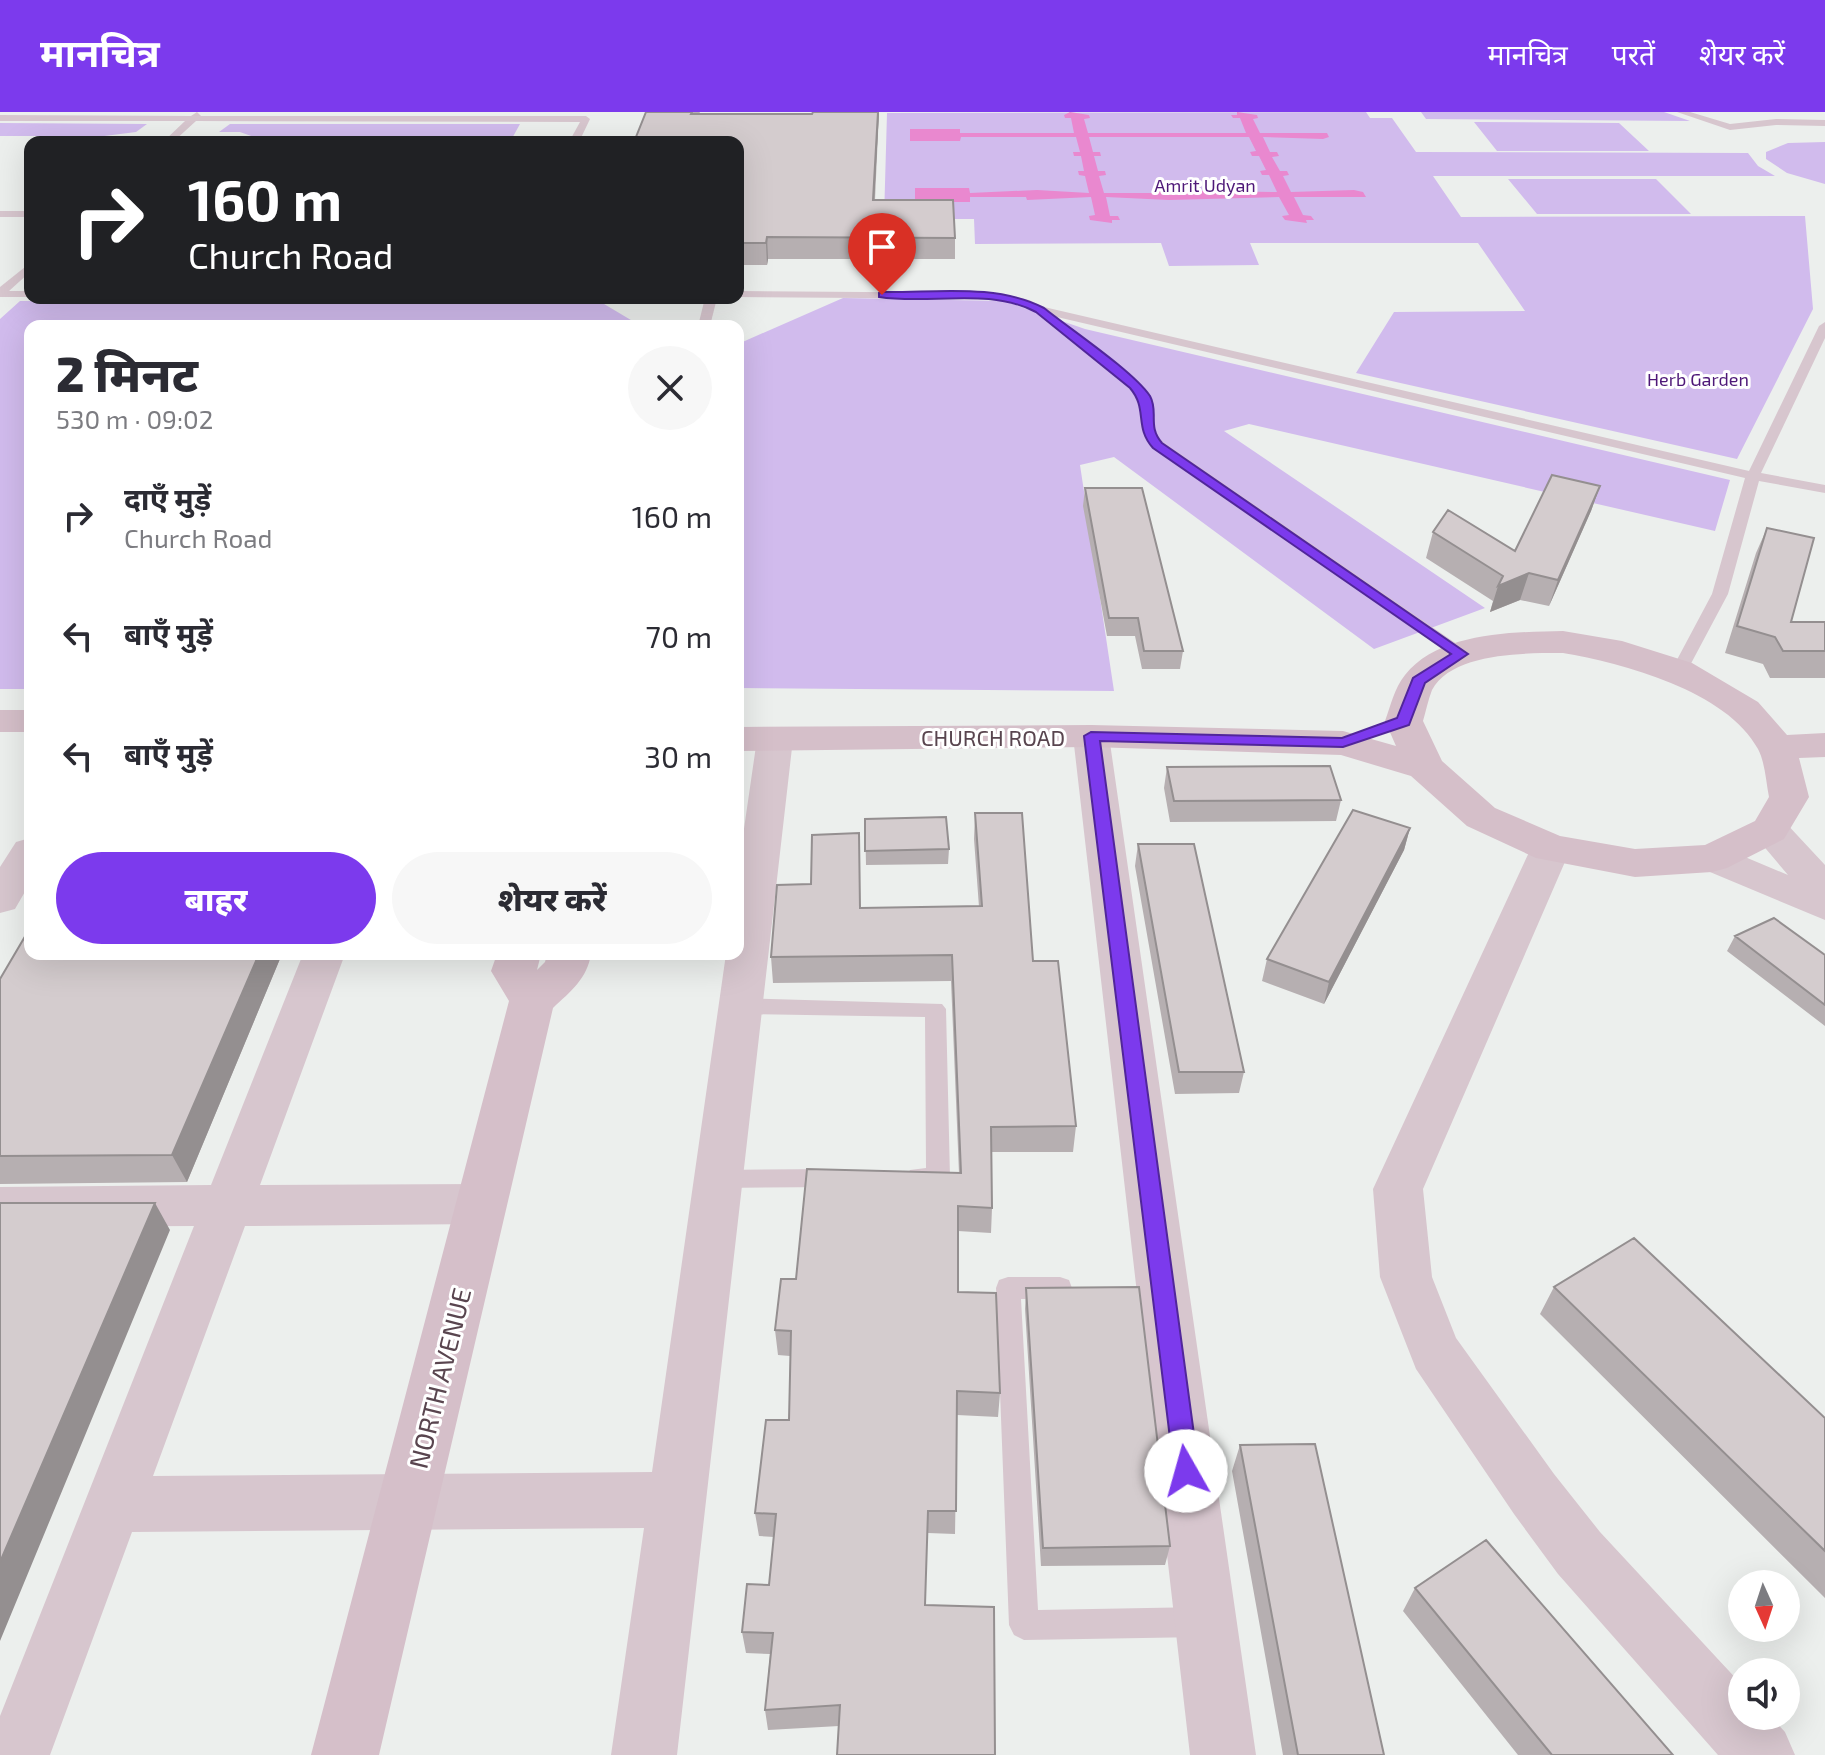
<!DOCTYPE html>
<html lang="hi">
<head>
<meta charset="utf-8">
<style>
	:root { --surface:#fff; --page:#f7f7f7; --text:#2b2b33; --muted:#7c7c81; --accent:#7c3aed }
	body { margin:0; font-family:"Exo 2","Noto Sans Devanagari",sans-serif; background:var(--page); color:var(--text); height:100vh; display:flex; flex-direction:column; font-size:30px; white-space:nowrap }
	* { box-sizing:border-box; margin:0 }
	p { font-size:26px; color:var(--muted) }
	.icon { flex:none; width:44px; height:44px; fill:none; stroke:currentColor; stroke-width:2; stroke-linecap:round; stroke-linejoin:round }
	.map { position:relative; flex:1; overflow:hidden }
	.panel { position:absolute; left:24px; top:208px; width:720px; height:640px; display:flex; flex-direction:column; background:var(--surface); border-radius:16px; box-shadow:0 8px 32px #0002 }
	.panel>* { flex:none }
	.banner { position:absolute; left:24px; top:24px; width:720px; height:168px; border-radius:16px; box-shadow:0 8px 32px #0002; background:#202124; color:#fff; overflow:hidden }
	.needle { width:52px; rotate:177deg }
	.fabs { position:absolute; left:1728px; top:1458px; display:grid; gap:16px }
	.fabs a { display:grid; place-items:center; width:72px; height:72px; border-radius:50%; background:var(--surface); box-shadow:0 8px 32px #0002; font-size:40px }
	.pin { position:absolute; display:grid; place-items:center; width:68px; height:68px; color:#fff; margin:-82px -34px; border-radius:50% 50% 50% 0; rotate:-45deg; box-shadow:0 0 8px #0007 }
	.pin .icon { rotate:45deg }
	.me { position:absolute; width:88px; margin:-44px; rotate:353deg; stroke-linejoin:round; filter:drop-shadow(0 0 6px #0008) }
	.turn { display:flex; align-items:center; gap:28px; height:168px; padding:0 32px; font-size:36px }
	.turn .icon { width:104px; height:104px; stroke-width:2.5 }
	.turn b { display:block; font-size:56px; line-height:68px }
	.round { display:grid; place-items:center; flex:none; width:84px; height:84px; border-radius:42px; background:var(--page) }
	.head { display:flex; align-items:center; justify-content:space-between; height:136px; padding:0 32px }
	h1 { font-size:48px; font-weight:800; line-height:60px }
	.cta { display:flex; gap:16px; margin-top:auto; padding:16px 32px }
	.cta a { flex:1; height:92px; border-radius:48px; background:var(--accent); color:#fff; font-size:32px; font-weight:800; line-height:92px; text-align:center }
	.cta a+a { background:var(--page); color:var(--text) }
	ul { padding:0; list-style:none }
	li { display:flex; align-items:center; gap:24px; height:120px; padding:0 32px }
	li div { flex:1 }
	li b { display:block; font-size:30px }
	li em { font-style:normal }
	header { display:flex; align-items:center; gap:48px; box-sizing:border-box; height:112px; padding:0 40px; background:var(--accent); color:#fff }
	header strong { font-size:38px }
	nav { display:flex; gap:44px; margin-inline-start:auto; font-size:28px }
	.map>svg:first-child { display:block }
	.green { fill:#d1bbed }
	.water { fill:#e988cf; fill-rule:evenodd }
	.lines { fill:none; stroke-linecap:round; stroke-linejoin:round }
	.lane { fill:#d7c6ce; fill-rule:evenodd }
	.street { fill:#d7c6ce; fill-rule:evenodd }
	.secondary { fill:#d5bfc9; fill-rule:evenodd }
	.wall { fill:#b6afb1 }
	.shaded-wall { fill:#948f90 }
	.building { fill:#d4ccce; stroke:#948f90; stroke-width:2 }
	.route { fill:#7c3aed; stroke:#51269a; stroke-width:2 }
	.labels { text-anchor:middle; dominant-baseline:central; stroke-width:6; stroke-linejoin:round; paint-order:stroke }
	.far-park-label { font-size:18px; fill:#4e1878; stroke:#fff }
	.street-label { font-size:22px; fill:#59454f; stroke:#fff }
	.near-street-label { font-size:26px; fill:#59454f; stroke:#fff }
</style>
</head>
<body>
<header>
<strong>मानचित्र</strong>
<nav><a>मानचित्र</a><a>परतें</a><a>शेयर करें</a></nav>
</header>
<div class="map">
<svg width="1825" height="1643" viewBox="0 0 1825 1643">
	<rect width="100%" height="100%" fill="#ecefed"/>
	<!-- green -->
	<path class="green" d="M1366,0l4,6h22l24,34 332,1 10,13 17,10h-342l28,41 344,-1 8,93 -76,150 -381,-86 38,-61 131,-1 -47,-68h-228l9,22 -90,1 -8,-23 -186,1 -1,-25h-90l3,-106z
		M1421,0h243l26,9 -264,-2z
		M1474,10l145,1 30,28h-152z
		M0,11l147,1 -11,8 -79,10 3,-3 -5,-3h-55z
		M230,12h290l-10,18h-35l2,-5 -5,-1h-178l-11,6h-15l-28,-10h-21z
		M1825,30v42l-38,-11 -21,-14v-7l22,-9z
		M1508,67h148l35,35h-154z
		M843,186l161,3 81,28 645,151 -15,51 -466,-107 -25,7 261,177 -111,41 -260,-192 -34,8 34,226 -376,-3v-344z
		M399,187l200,2 42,25h-611v363h-30v-370l20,-18z"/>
	<!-- water -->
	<path class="water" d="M1070,0l19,3 1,3 -6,1 4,14h158l-6,-15h-7l-2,-3h6v-3l20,3 1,3 -5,1 7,14h67l2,4 -6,2 -60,-2 7,15h7l2,4 -7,1 8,14h7l2,4 -6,1 8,16 63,-2 9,2 3,5h-72l9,18 8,1 3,4h-8l1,3 -22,-3 -3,-4 7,-1 -10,-18 -110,3 -63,-3 4,19h8l2,4h-8v3l-22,-3 -1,-4 6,-1 -4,-18 -64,3 -1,-3h-56v5h-55v-14h54l1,5 67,-3 52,3 -4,-17 -6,-1 -1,-4h6l-3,-15h-7l-1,-4h7l-4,-15h-115l-1,4h-50v-12h50v4h114l-3,-15h-6l-1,-3zM1089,25h160l7,14 -6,1 2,4h7l7,14 -6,1 2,4h7l8,17 -124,-2 1,3h-50l-5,-17 7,-1 -1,-4h-7l-4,-15h7l-1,-4h-7z
		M294,24h178l6,4 -197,1z"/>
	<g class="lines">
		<!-- lane -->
		<path class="lane" d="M197,0l4,4h385l4,3 -11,23h-10l11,-20 -384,-1 -23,21h-10l22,-21h-185v-6l191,1z
			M1677,0h13l40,12 46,-5 49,1v6l-49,-1 -46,5z
			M0,99h30v6h-30z
			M30,151v9l-21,19h21v6h-30v-10z
			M738,179l260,2 31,7 15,7 705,164 70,-145 6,-4v16l-64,135 64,12v8l-66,-12 -31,113 -41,77 -8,5 -8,-5 41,-77 33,-116 -688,-161 81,65 14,18 3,34 8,8 304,209v6l-6,2 -308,-211c-20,-20 -6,-39 -23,-60l-92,-75 -17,-8 -23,-6 -260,-2z
			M705,186h12l-7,28h-12z
			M740,886l202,6 4,5 4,168 -4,7 -8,2 -28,-2 -4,-7 4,-7 16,-2 -1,-151 -185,-3 -7,-3 -3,-5 3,-5z
			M834,1057l8,2 4,7 -4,7 -8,2 -116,1 -8,-2 -4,-7 4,-7 8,-2z
			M1008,1165h52l9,3 3,8 -3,8 -9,3h-39l17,311 164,-3 10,5 5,10 -5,10 -10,5 -178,3 -10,-5 -5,-10 -13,-337 3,-8z"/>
		<!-- street -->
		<path class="street" d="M1091,613l13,3 5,8 147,1019h-66l-117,-1019 5,-8z
			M775,616l13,3 5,8 -116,1016h-66l33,-227 -512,4 -82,223h-50v-39l194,-490 -194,1v-40l211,-2 92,-231h42l-85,231 222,-1 18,6 7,14 -7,14 -18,6 -237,2 -92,250 499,-4 74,-518h12v-84l19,-131 5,-8z
			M1770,705l14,4 41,44v55l-127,-53 -6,-9 6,-9 14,-4 14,4 62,26 -38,-45 6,-9z
			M1551,723l14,4 6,9 -148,341 9,88 24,61 98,136 46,58 142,153v31h28l15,16 10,23h-77l-160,-181 -44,-60 -98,-145 -36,-92 -7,-88 158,-341 6,-9z
			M30,726v45l-15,26 -15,4v-46l16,-25z"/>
		<!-- secondary -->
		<path class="secondary" d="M1563,519l59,10 70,22 66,39 29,33 38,-2v24l-26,1 10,39 -25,42 -57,29 -15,4 -77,5 -99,-19 -69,-32 -56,-50 -70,-21 -250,-8 -353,4v-24l353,-2 252,6 53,15 -11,-25c6,-16 9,-32 20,-46 34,-43 108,-43 158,-44zM1563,541c59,10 164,38 195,96 7,13 8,33 11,48l-14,24 -50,24 -70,4 -75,-13 -65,-28 -53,-47 -19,-40c3,-10 5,-21 9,-31 20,-38 95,-37 131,-37z
			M0,598h30v22h-30z
			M497,842h44l-4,16 8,-8 2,-8h44c-4,25 -20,37 -38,54l-174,747h-68l198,-754 -18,-30z"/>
	</g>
	<!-- wall -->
	<path class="wall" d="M646,0h54l-1,2h113l67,-2 -4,88 80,38v21h-187l-1,6h-29v-123z
		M1600,374l-9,25 -42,95 -29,-6 -30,12 3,-11 -67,-43 7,-26 82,19z
		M1085,376l98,163 -3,18h-38l-7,-33h-28l-24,-130z
		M1767,416l24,94h34v56h-55l-7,-14 -38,-11 31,-100z
		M1167,655l174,33 -5,21 -166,1 -6,-34z
		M975,701l58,148 43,165 -3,26h-81v56l-1,25 -33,-2v61l42,101 -2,24 -41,-2 -2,119 -27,-1 -89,193 -71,4 -3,-20 5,-56 -24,-1 -4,-21 27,-47 5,-48 -15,-1 -4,-23 34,-93 1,-64 -12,-1 -3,-25 21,-51 163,-106 -8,-192 -178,2 -2,-26 40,-73 50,24 118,-1 -5,-68z
		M865,707l84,30 -1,15 -82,1z
		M1410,716l-6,22 -80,154 -62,-23 5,-22z
		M1138,732l106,228 -5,21 -64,1 -40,-228z
		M1735,824l90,19v71l-98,-75z
		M30,842h252l-95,228 -187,2v-205z
		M1554,1175l271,131v180l-285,-284z
		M1026,1176l144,258 -5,19 -124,1 -16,-257z
		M1240,1333l144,310h-101l-51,-284z
		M1415,1476l258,167h-155l-115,-144z"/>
	<!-- shaded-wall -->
	<path class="shaded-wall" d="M878,0h1l-6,109v-21z
		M767,125l1,22 -1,6 -1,-22z
		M1600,374l-9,25 -42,95 9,-26z
		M1529,461l-9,27 -30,12 8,-26z
		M1410,716l-6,22 -80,154 5,-22z
		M259,842h23l-95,228 -15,-27z
		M155,1091l15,27 -170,411v-79z"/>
	<!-- building -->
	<path class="building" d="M646,0h46l-1,2h121l1,-2h65l-5,88h80l2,38 -188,-1 -1,6h-28v-101h-104z
		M1552,363l48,11 -42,94 -29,-7 -31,13 5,-10 -70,-44 15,-22 67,41z
		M1085,376h57l41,163h-39l-6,-33h-29z
		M1767,416l47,10 -23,84h34v29h-42l-8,-14 -38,-11z
		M1330,654l11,34 -167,1 -7,-34z
		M1353,698l57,18 -81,154 -62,-23z
		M975,701h47l11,148h25l18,165 -85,1 1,81 -34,-2v86l38,1 4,100 -43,-2 -1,120h-28l-3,94 69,2 1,148h-158l3,-50 -75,5 8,-77 -31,-1 5,-48 22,1 7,-71 -21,-1 11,-93h23l2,-89 -16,-1 6,-51h15l11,-110 154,4 -9,-218 -181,2 6,-72 34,-1 1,-49 47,-2 1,75 122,-2z
		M946,705l3,32 -84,2v-32z
		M1138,732h56l50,228h-65z
		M1774,806l51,37v50l-90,-69z
		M30,816v26h229l-87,201 -172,1v-177z
		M0,1091h155l-155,359z
		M1634,1126l191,180v133l-271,-264z
		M1139,1175l31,259 -127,2 -17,-260z
		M1315,1332l69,311h-86l-58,-310z
		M1486,1428l187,215h-121l-137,-167z"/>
	<!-- route -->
	<path class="route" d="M882,180c52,1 114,-9 162,16 26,21 89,63 106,88 9,16 -3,30 12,47l306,211 -43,29 -16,42 -66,22 -243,-6 99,730 -4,9 -9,3 -8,-3 -4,-9 -90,-735 7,-4 251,6 55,-20 16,-40 38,-24 -298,-206c-19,-21 -5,-39 -23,-60l-94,-76c-48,-25 -106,-7 -157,-15v-4z"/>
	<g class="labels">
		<!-- far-park labels -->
		<g class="far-park-label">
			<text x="1205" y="73">Amrit Udyan</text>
			<text x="1698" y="267">Herb Garden</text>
		</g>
		<!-- street labels -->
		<g class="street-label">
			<text x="993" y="625">CHURCH ROAD</text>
		</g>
		<!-- near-street labels -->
		<g class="near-street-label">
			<text transform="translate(439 1266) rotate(-76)">NORTH AVENUE</text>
		</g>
	</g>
</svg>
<div class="fabs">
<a><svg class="needle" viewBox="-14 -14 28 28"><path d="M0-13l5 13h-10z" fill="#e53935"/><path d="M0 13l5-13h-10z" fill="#7c7c81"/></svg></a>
<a><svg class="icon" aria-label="sound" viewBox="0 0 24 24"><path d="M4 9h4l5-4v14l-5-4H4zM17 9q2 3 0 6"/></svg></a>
</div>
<div class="pin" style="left:882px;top:183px;background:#d93025"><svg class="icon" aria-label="arrive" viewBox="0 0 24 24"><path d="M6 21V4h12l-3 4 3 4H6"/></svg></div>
<svg class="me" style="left:1186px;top:1359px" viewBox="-20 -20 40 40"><circle r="19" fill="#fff"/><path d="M0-13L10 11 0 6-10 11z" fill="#7c3aed"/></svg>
<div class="banner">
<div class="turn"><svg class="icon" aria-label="right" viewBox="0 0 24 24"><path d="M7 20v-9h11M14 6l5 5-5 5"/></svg><div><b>160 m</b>Church Road</div></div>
</div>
<section class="panel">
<div class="head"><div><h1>2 मिनट</h1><p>530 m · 09:02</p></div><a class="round"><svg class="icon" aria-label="close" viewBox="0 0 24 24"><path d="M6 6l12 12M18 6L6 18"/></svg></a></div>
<ul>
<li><svg class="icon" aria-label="right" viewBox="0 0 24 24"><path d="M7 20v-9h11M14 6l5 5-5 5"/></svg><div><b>दाएँ मुड़ें</b><p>Church Road</p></div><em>160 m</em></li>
<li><svg class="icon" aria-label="left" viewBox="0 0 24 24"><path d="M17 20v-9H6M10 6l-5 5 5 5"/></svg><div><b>बाएँ मुड़ें</b></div><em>70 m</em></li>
<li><svg class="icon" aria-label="left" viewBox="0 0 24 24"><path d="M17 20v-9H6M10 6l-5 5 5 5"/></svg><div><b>बाएँ मुड़ें</b></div><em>30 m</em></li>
</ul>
<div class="cta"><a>बाहर</a><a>शेयर करें</a></div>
</section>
</div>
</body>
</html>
